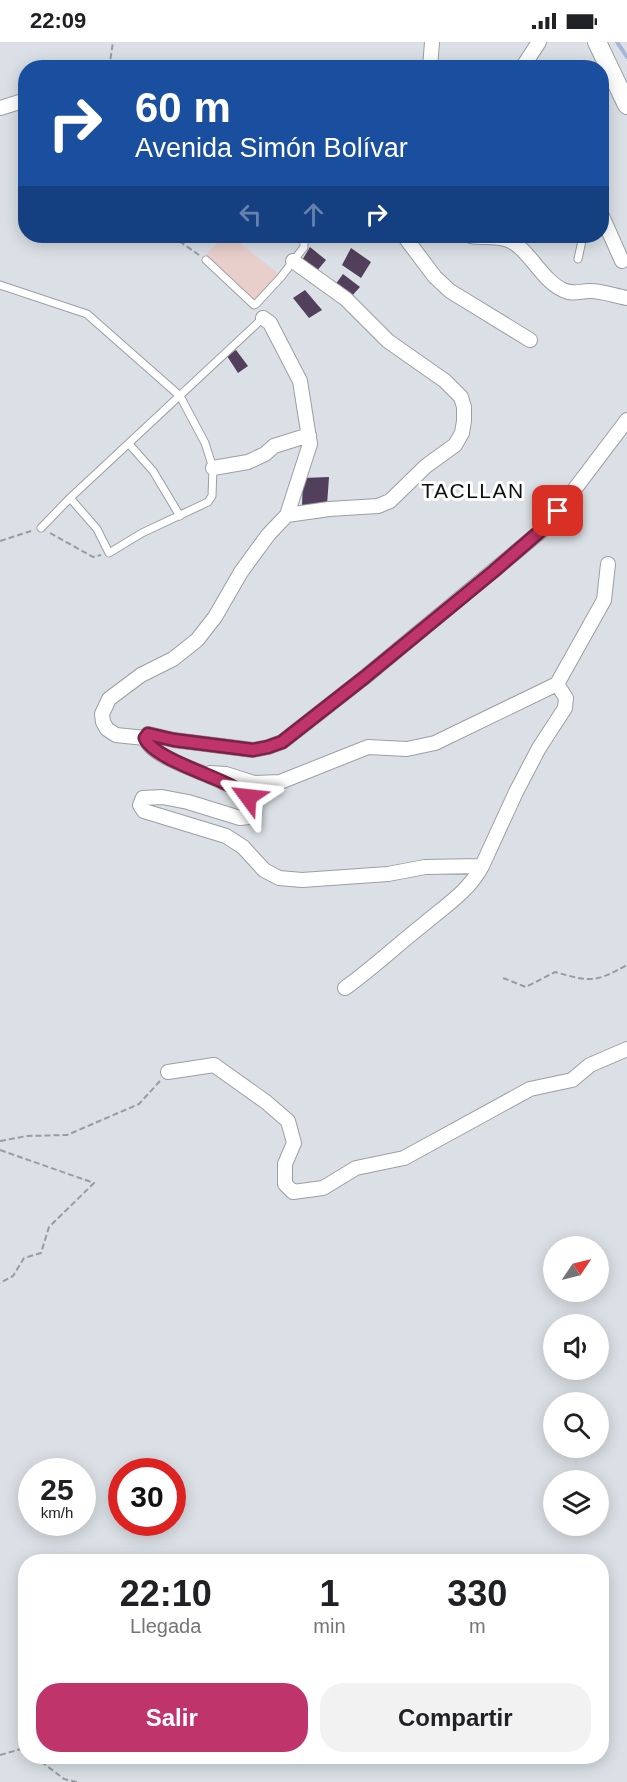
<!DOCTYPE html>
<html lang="es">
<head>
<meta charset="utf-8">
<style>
	:root { --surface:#fff; --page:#f2f2f2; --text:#202124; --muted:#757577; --accent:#bf346a }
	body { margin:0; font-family:Arial,sans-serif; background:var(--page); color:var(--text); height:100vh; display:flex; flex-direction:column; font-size:22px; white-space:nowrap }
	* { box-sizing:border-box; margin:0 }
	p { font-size:20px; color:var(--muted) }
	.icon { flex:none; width:33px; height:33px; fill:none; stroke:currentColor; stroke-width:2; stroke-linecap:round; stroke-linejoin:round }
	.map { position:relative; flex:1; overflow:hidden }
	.panel { position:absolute; left:18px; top:1512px; width:591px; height:210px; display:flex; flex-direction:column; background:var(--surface); border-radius:24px; box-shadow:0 3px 15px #0003 }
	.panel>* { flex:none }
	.hud { position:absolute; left:18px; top:18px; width:591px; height:183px; border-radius:24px; box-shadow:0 3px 15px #0003; background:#1a4fa0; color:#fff; overflow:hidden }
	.needle { width:39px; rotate:55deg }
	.buttons { position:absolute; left:543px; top:1194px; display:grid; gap:12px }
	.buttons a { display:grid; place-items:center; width:66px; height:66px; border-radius:50%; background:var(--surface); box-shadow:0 3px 15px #0003; font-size:30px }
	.speed { position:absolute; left:18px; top:1416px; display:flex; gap:12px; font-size:30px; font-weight:700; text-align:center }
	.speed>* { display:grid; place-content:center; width:78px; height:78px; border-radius:50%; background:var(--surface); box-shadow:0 3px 15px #0003; line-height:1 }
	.speed small { font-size:15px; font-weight:400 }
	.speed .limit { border:9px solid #d22; background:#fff; color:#111 }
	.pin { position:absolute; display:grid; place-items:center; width:51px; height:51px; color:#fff; margin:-26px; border-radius:12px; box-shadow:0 3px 9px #0006 }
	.me { position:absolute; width:66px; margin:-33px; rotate:300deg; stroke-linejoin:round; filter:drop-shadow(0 0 4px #0008) }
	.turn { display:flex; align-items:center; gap:21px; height:126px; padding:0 18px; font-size:27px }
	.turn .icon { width:78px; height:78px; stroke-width:2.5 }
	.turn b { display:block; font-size:42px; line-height:51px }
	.lanes { display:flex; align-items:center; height:57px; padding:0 18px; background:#0003; justify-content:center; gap:30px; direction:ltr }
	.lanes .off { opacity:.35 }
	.eta { display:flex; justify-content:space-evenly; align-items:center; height:102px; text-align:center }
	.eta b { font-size:36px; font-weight:700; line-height:42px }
	.button { display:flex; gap:12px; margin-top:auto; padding:12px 18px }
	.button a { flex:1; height:69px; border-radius:24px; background:var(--accent); color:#fff; font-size:24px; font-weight:700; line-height:69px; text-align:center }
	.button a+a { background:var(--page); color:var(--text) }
	.status { display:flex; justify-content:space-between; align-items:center; height:42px; padding:0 30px; background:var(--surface); direction:ltr }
	.status svg { height:16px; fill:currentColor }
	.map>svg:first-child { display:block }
	.education { fill:#e9cfcb }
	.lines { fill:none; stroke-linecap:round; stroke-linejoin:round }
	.stream { stroke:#a4b6d8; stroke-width:4 }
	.building { fill:#523f5b }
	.service-casing { stroke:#9a9fa4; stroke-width:9 }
	.minor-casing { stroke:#9a9fa4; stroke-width:16 }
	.tertiary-casing { stroke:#9a9fa4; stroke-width:20 }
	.path { stroke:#979ca0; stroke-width:2; stroke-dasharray:6 3; stroke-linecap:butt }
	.service { stroke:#fff; stroke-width:7 }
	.minor { stroke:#fff; stroke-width:14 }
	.tertiary { stroke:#fff; stroke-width:18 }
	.route-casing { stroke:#7c2245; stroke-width:15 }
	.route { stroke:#bf346a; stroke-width:10 }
	.labels { text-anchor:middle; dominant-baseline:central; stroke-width:6; stroke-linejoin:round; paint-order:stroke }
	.quarter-label { font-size:21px; letter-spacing:1.5px; fill:#0d0f10; stroke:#fff }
</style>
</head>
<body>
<div class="status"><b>22:09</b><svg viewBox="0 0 49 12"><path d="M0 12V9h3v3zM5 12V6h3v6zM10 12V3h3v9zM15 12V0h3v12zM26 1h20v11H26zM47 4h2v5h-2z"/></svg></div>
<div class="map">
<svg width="627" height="1740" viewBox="0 0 627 1740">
	<rect width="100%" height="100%" fill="#dae0e5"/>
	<!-- education -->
	<path class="education" d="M223,194h8l49,39 -25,27 -50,-46z"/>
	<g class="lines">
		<!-- stream -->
		<path class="stream" d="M617,0l10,15"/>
	</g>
	<!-- building -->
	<path class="building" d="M310,205l16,13 -10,12 -15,-10z
		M351,206l20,14 -10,16 -19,-13z
		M343,232l17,13 -10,11 -15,-13z
		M305,248l17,20 -13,8 -16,-20z
		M236,308l12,16 -10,7 -11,-17z
		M329,435l-2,28 -25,1 1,-28z"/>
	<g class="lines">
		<defs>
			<path id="service" d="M578,217l5,-23
				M206,218l48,45 2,-1 25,-27 23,-30v-11
				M0,243l87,29 93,82 25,47 8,25 -1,28 -4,6 -66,31 -33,20 -12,-24 -27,-31
				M129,402l24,27 27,45
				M41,486l29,-30 193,-180"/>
			<path id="minor" d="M430,26l2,-26
				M522,26l17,-26
				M0,66l26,-8
				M602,174l20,45
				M404,194l31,41 15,14 80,49
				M471,194c12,2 26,0 37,4 20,7 33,40 55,50 10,5 17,1 27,1 13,0 25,5 37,7
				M213,426l35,-6 17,-8 9,-8 35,-11
				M287,473l42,-6 49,-3 12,-5 36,-35 29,-21 7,-12 2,-12v-14l-3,-10 -16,-16 -57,-40 -42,-42 -53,-38
				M145,696l-29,-3 -9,-6 -4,-7 -1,-8 7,-15 32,-24 32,-16 24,-19 18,-23 26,-45 27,-37 19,-20 23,-71 -10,-63 -30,-58 -7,-5
				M210,731l16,1 28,9 26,-1 88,-35 39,2 28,-6 122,-59 47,-84 4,-36
				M482,824l34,-74 23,-44 26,-40 1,-10 -9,-14
				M345,946c28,-20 52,-43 79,-64 21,-18 45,-33 58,-58l-57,1 -37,7 -86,6 -23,-2 -15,-8 -21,-23 -17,-11 -82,-25 -4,-6 3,-7 19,-1 26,5 52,16 9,-1 6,-4c0,-35 -98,-44 -110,-75l3,-4 26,6 79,10 15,-3 14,-5 83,-65 181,-150 81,-107
				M168,1030l46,-7 52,37 22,19 6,22 -9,21v20l8,8 30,-4 33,-20 48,-10 126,-69 42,-9 18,-15 37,-16"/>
			<path id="tertiary" d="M597,0l30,63"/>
		</defs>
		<!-- service casing -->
		<use href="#service" class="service-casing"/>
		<!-- minor casing -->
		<use href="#minor" class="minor-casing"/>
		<!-- tertiary casing -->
		<use href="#tertiary" class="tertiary-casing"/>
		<!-- path -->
		<path class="path" d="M109,26l4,-26
			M172,194l27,19
			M50,491l43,24 8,-2
			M0,499l31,-10
			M503,936l23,9 29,-15c36,10 39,11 72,-7
			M0,1099l27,-5 40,-1 72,-31 21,-23
			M0,1108l94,33 -45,44 -8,26 -17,5 -11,18 -13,7
			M0,1713l21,-6 5,2
			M34,1714l30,23 13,3"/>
		<!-- service -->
		<use href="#service" class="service"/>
		<!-- minor -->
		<use href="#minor" class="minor"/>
		<!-- tertiary -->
		<use href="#tertiary" class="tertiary"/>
	</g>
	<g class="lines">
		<defs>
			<path id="route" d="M248,755c-6,-4 -11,-8 -17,-11 -19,-11 -78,-28 -86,-48l3,-4 26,6 79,10 15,-3 14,-5 83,-65 129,-106 52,-45 12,-15"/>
		</defs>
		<!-- route casing -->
		<use href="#route" class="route-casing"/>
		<!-- route -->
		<use href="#route" class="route"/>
	</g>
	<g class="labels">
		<!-- quarter labels -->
		<g class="quarter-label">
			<text x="473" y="448">TACLLAN</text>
		</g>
	</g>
</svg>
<div class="buttons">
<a><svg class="needle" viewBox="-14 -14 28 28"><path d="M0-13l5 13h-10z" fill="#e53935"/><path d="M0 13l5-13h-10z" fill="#757577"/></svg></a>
<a><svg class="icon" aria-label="sound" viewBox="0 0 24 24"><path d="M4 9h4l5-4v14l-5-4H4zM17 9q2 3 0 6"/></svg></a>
<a><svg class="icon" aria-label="search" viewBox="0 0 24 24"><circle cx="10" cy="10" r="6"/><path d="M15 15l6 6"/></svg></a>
<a><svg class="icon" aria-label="layers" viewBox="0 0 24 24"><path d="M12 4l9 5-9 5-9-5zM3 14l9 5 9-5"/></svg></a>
</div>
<div class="speed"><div>25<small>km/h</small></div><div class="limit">30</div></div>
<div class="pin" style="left:558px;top:469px;background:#d93025"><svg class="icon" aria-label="arrive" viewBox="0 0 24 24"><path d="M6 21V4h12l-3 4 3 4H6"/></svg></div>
<svg class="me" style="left:248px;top:755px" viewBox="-20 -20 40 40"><path d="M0-17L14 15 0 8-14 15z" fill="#bf346a" stroke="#fff" stroke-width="4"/></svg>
<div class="hud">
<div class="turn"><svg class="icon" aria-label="right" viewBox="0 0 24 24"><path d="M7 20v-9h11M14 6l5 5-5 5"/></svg><div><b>60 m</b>Avenida Simón Bolívar</div></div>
<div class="lanes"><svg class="icon off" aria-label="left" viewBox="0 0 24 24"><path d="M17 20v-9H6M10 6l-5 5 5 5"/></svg><svg class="icon off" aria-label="ahead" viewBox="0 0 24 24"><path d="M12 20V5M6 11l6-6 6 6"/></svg><svg class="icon" aria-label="right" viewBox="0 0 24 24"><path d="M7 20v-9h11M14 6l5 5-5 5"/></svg></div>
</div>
<section class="panel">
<div class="eta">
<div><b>22:10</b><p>Llegada</p></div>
<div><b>1</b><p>min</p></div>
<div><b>330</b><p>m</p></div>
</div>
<div class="button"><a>Salir</a><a>Compartir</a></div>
</section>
</div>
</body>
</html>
